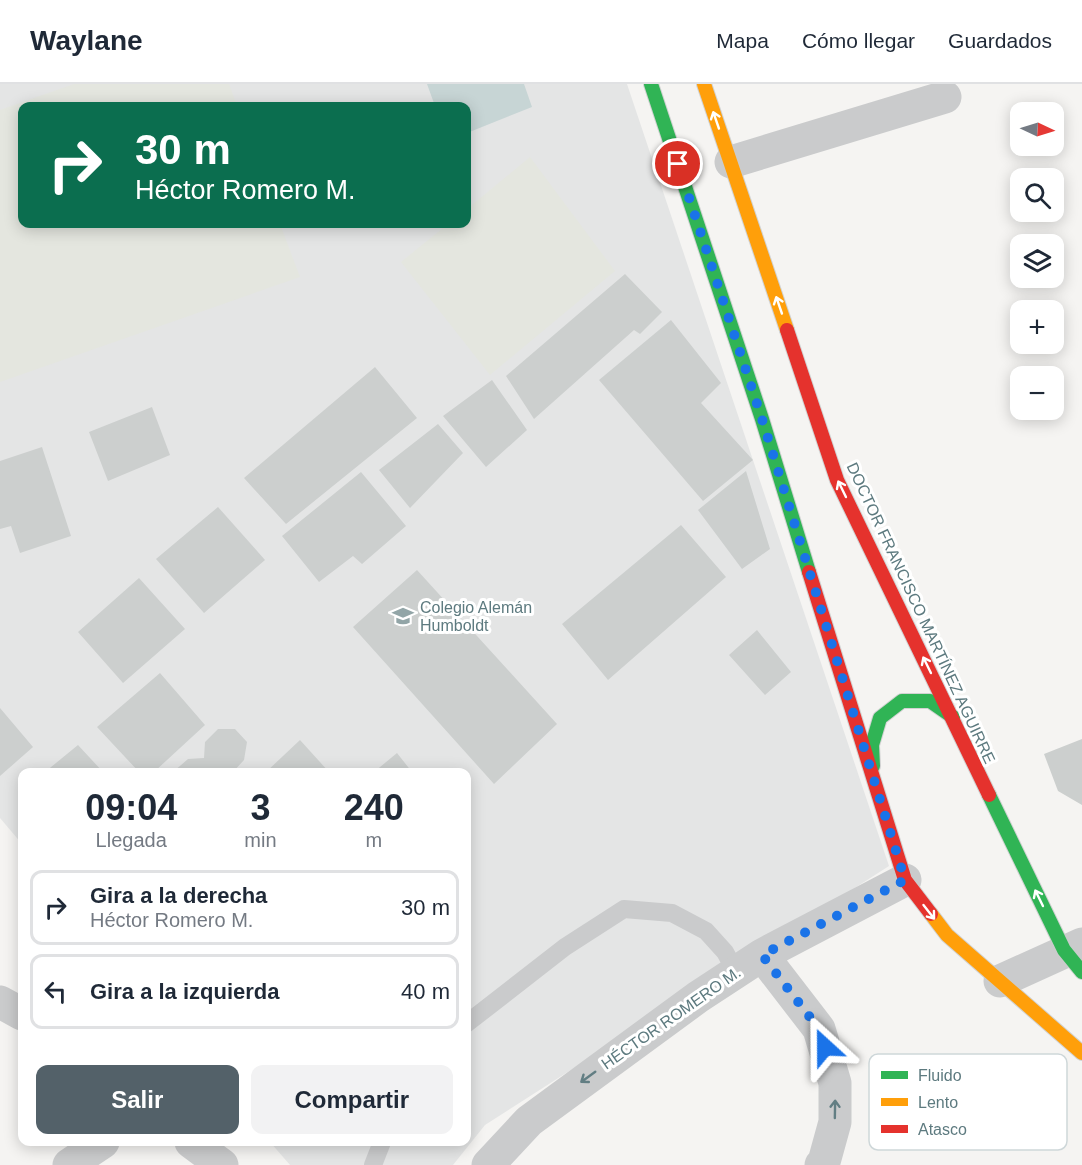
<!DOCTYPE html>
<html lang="es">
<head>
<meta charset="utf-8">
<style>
	:root { --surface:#fff; --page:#f2f2f3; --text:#1f2937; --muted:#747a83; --line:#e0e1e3; --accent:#536169 }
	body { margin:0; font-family:Helvetica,sans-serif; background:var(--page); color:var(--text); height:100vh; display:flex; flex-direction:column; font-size:22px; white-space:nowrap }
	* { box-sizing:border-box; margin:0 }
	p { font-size:20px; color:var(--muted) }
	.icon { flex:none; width:33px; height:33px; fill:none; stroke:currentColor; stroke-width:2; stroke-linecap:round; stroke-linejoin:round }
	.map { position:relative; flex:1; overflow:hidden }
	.sheet { position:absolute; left:18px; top:684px; width:453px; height:378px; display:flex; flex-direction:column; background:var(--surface); border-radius:12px; box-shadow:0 3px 15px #0003 }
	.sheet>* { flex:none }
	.guide { position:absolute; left:18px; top:18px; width:453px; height:126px; border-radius:12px; box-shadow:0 3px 15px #0003; background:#0b6e4f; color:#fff; overflow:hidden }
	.needle { width:39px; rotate:94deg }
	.controls { position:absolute; left:1010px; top:18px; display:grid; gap:12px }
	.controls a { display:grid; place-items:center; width:54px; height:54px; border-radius:12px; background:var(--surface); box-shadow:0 3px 15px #0003; font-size:30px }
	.pin { position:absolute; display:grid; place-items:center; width:51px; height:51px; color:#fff; margin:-26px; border:3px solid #fff; border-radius:50%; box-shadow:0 2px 6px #0007 }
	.me { position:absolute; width:66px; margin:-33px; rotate:336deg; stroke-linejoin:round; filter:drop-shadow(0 0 4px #0008) }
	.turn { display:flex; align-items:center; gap:21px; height:126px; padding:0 18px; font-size:27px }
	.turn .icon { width:78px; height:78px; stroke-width:2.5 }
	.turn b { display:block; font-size:42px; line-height:51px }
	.eta { display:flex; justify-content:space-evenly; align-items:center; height:102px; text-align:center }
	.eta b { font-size:36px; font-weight:600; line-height:42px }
	.cta { display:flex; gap:12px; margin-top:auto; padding:12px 18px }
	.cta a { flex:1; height:69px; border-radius:12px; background:var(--accent); color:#fff; font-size:24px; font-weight:600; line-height:69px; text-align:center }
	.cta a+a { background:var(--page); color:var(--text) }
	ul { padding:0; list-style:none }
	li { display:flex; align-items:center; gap:18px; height:75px; margin:0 12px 9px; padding:0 6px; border:3px solid var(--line); border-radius:12px }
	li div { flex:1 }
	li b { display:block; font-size:22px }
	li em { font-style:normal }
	header { display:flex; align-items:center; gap:36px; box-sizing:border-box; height:84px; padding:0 30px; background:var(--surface); border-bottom:2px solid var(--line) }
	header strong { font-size:28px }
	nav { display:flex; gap:33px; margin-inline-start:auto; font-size:21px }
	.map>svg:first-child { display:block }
	.built { fill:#e4e5e5; fill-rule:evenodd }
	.green { fill:#e4e6df }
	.water { fill:#c7d5d5 }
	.building { fill:#cccfce }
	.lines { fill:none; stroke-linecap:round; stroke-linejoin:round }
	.fast-casing { stroke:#d1d2d2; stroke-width:16 }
	.slow-casing { stroke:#d1d2d2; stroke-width:16 }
	.jam-casing { stroke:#d1d2d2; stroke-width:16 }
	.lane { stroke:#cacbcc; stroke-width:18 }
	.street { stroke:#cacbcc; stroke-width:33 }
	.fast { stroke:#30b455; stroke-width:14 }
	.slow { stroke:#ff9f0a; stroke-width:14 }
	.jam { stroke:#e5322d; stroke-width:14 }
	.oneway { stroke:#fff }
	.oneway2 { stroke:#627e83 }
	.route { stroke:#1a73e8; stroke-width:10; stroke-dasharray:0 18 }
	.labels { text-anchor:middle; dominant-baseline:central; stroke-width:6; stroke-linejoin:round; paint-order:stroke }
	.poi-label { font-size:16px; fill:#5d7a7f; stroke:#fff; text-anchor:start }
	.street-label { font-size:16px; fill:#5d7a7f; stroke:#fff }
	.key { fill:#fff; stroke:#ced7d9; stroke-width:1.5 }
	.key-label { font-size:16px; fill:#5d7a7f }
</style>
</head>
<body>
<header>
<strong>Waylane</strong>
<nav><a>Mapa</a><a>Cómo llegar</a><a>Guardados</a></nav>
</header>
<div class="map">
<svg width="1082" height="1081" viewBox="0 0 1082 1081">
	<rect width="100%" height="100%" fill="#f5f4f2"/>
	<!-- built -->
	<path class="built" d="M0,0h627l262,782 -404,259 -32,40h-163l-20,-23h196v-370h-444v72l-22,-26zM22,22h444v118h-444z"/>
	<!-- green -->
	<path class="green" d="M74,0h155l8,22h-215v118h258l20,53 -300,105v-272z
		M530,73l85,114 -125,104 -89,-113 47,-38h18l1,-15z"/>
	<!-- water -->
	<path class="water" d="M427,0h97l8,23 -65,26 -1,-27h-31z"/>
	<!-- building -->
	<path class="building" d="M625,190l37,38 -22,22 -6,-4 -100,89 -28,-43z
		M671,236l50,63 -20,20 52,57 -50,41 -104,-121z
		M375,283l42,51 -131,106 -42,-46z
		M492,296l35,50 -41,37 -43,-51z
		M152,323l18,48 -62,26 -19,-49z
		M438,340l25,29 -53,55 -31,-38z
		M42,363l29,89 -51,17 -9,-27 -11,3v-68z
		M746,387l24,78 -28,20 -44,-59z
		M361,388l45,54 -44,38 -9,-8 -34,26 -37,-46z
		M218,423l47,53 -61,53 -48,-54z
		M681,441l45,52 -118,103 -46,-56z
		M417,486l140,154 -63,60 -141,-157z
		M139,494l46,51 -62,54 -45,-51z
		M757,546l34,42 -26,23 -36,-40z
		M160,589l45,52 -51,47h-15l-42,-45z
		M0,624l33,39 -33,29z
		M218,645h17l12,13 -3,18 -11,12h-60l15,-13 16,-1 1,-16z
		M1082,655v66l-24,-14 -14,-37z
		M300,656l29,32h-63z
		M78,661l25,27h-58z
		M397,669l15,19h-38z"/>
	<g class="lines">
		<defs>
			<path id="fast" d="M651,0l111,335 47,153
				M873,682l-1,-21 8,-27 22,-17h28l23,16
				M989,711l75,155 18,22"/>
			<path id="slow" d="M704,0l83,246
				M931,830l16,21 135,118"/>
			<path id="jam" d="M787,246l50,150 152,315
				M809,488l96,308 26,34"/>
		</defs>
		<!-- fast casing -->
		<use href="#fast" class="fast-casing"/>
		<!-- slow casing -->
		<use href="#slow" class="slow-casing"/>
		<!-- jam casing -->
		<use href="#jam" class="jam-casing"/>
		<!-- lane -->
		<path class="lane" d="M466,940l99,-77 59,-38 48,4 34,18 19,21 11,20
			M373,1081l9,-23"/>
		<!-- street -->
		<path class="street" d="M731,78l214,-65
			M762,871l57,74 16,54v39l-11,40 -3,3
			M1000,897l82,-37
			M0,918l22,12
			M191,1058l31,23
			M69,1081l34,-23
			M488,1081l41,-44 169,-124 64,-42 143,-75"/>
		<!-- fast -->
		<use href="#fast" class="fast"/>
		<!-- slow -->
		<use href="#slow" class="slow"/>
		<!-- jam -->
		<use href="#jam" class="jam"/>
	</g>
	<!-- one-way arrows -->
	<defs><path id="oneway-shaft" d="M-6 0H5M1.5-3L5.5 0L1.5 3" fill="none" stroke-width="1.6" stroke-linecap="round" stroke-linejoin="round" transform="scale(1.5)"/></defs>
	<g class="oneway">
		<use href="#oneway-shaft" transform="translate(716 36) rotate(-109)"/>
		<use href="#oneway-shaft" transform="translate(779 221) rotate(-109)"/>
		<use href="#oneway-shaft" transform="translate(842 405) rotate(-116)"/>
		<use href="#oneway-shaft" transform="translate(927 581) rotate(-116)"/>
		<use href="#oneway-shaft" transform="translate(1039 814) rotate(-116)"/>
		<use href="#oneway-shaft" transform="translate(929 828) rotate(52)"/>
	</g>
	<g class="oneway2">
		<use href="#oneway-shaft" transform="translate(588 993) rotate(144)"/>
		<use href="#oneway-shaft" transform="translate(835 1025) rotate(-89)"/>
	</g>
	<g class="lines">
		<!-- route -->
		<path class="route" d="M678,80l84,255 143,461 -143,75 57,74 6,18"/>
	</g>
	<!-- icons -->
	<defs>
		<symbol id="school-bare" viewBox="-9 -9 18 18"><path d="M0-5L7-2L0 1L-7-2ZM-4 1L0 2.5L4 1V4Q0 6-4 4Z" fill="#92a5a7" stroke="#fff" stroke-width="2.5" paint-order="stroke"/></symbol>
	</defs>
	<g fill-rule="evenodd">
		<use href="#school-bare" x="388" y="517" width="30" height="30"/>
	</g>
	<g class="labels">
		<!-- poi labels -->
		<g class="poi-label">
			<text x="420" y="523">Colegio Alemán<tspan x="420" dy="18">Humboldt</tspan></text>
		</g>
		<!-- street labels -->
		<g class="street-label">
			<text transform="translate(921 529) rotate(65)">DOCTOR FRANCISCO MARTÍNEZ AGUIRRE</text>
			<text transform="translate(671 934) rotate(-35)">HÉCTOR ROMERO M.</text>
		</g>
	</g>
	<!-- legend -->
	<rect x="869" y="970" width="198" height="96" rx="9" class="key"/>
	<rect x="881" y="987" width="27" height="8" fill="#30b455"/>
	<rect x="881" y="1014" width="27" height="8" fill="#ff9f0a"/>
	<rect x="881" y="1041" width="27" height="8" fill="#e5322d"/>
	<g class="key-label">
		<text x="918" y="997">Fluido</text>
		<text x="918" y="1024">Lento</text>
		<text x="918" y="1051">Atasco</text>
	</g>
</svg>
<div class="controls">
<a><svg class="needle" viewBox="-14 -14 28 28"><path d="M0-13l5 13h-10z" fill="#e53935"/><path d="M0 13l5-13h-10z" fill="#747a83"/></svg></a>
<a><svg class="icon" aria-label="search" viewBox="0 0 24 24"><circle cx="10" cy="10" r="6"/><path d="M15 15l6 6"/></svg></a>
<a><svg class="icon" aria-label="layers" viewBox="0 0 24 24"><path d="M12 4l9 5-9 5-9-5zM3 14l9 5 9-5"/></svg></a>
<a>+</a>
<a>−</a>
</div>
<div class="pin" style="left:678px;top:80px;background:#d93025"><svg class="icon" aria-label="arrive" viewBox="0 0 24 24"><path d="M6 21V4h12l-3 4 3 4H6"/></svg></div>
<svg class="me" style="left:825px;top:963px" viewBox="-20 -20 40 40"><path d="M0-17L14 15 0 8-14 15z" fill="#1a73e8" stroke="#fff" stroke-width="4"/></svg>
<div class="guide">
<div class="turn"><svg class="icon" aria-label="right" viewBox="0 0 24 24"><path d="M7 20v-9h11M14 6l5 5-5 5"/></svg><div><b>30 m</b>Héctor Romero M.</div></div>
</div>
<section class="sheet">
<div class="eta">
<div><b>09:04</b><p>Llegada</p></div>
<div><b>3</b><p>min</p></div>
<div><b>240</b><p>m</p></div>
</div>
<ul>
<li><svg class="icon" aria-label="right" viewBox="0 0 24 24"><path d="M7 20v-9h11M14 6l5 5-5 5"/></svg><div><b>Gira a la derecha</b><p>Héctor Romero M.</p></div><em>30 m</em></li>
<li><svg class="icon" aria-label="left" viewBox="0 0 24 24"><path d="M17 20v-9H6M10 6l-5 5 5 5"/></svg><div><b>Gira a la izquierda</b></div><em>40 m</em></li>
</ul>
<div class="cta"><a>Salir</a><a>Compartir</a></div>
</section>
</div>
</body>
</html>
